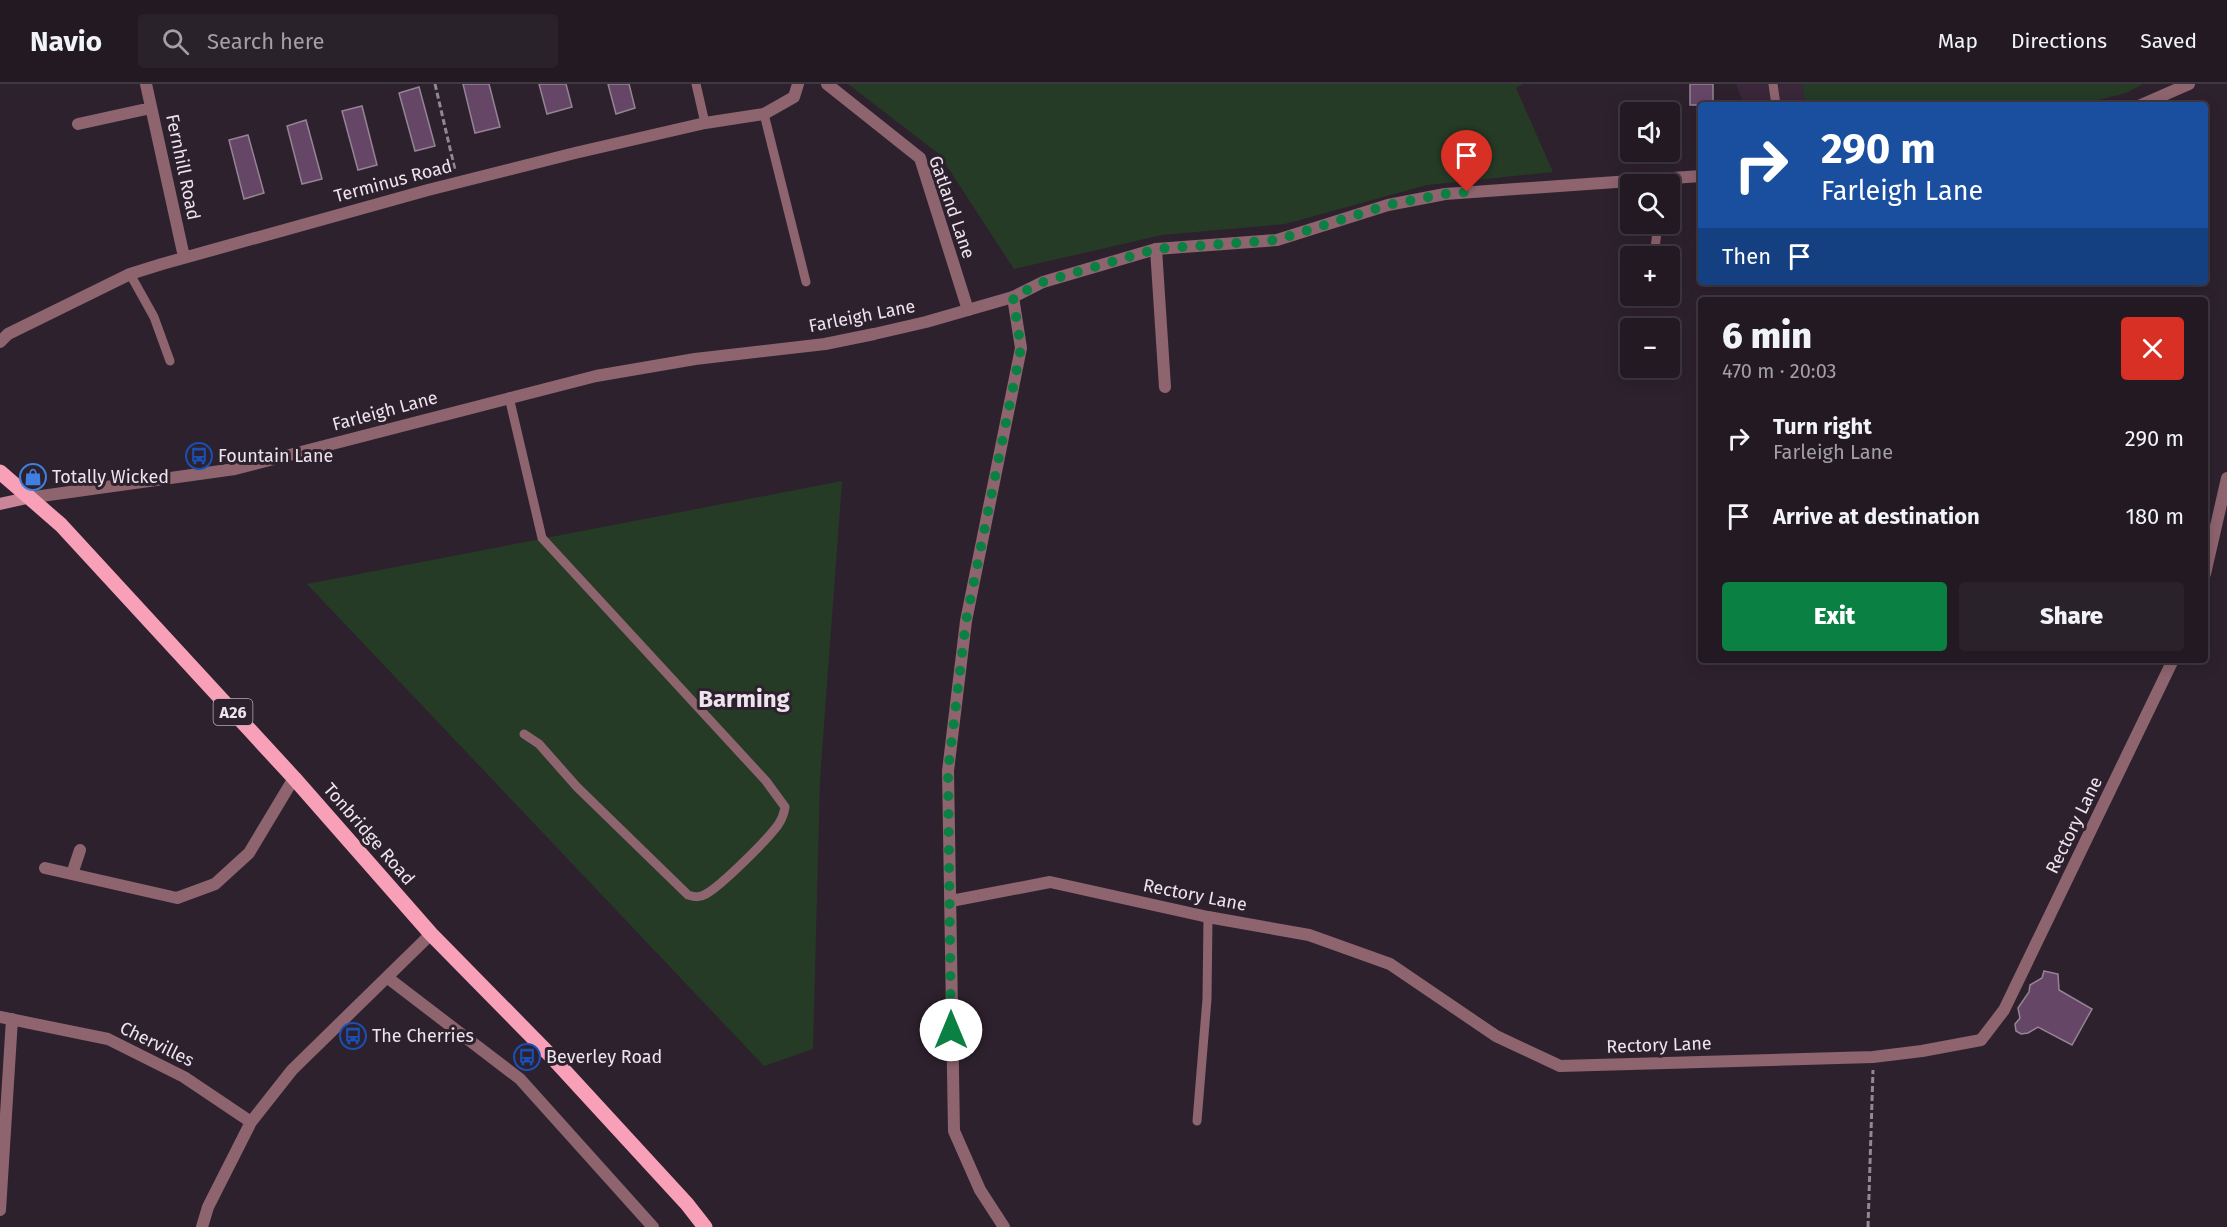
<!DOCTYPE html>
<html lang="en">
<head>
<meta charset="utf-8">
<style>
	:root { --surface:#221922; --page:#2a222a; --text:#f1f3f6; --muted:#a2a0a5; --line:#3f3840; --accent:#0b8043 }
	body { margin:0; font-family:"Fira Sans",sans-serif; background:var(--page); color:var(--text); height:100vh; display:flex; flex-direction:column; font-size:22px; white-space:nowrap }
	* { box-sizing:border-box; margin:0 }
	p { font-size:20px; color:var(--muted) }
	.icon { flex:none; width:33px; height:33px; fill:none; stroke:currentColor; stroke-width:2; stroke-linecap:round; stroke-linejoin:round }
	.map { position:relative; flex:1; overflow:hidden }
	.panel { position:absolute; left:1698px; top:213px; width:510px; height:366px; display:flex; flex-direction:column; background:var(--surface); border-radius:6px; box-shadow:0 3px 15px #0003,0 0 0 2px var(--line) }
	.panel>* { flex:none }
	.banner { position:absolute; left:1698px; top:18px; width:510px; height:183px; border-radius:6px; box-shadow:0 3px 15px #0003,0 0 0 2px var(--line); background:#1a4fa0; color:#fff; overflow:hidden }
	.buttons { position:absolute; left:1620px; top:18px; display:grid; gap:12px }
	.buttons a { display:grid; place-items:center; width:60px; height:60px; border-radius:6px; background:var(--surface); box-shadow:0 3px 15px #0003,0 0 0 2px var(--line); font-size:30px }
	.pin { position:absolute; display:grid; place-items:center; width:51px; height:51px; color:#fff; margin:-62px -26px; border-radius:50% 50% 50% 0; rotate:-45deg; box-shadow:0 0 6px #0007 }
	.pin .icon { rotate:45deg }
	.me { position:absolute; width:66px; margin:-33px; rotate:0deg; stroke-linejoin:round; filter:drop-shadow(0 0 4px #0008) }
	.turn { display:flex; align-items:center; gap:21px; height:126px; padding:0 24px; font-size:27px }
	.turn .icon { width:78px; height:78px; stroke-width:2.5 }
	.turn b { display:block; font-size:42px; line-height:51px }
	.then { display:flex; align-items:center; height:57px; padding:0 24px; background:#0003; gap:12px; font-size:22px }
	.round { display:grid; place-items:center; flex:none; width:63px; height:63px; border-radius:6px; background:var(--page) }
	.overview { display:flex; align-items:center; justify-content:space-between; height:102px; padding:0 24px }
	h1 { font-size:36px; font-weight:800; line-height:45px }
	.action { display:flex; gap:12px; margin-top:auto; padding:12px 24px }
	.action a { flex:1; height:69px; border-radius:6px; background:var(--accent); color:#fff; font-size:24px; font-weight:800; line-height:69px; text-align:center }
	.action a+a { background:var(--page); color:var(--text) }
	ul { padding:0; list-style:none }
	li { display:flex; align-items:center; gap:18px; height:78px; padding:0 24px }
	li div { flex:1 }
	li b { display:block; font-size:22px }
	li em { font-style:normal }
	header { display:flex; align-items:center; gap:36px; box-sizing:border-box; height:84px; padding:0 30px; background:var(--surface); border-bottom:2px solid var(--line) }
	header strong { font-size:28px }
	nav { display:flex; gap:33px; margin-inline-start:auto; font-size:21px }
	.search { width:420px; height:54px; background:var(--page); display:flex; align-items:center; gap:15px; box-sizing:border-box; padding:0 21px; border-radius:6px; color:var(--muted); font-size:22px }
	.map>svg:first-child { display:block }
	.built { fill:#3a2739 }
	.green { fill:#253b26 }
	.building { fill:#664666; stroke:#948494; stroke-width:1.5 }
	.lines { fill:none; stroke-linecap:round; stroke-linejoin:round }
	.path { stroke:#928792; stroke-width:3; stroke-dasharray:6 3; stroke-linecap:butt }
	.service { stroke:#8e646f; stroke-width:9 }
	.minor { stroke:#8e646f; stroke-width:12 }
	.tertiary { stroke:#8e646f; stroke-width:12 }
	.secondary { stroke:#c98698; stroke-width:12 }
	.primary { stroke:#f7a0b8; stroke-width:15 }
	.route { stroke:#0b8043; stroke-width:10; stroke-dasharray:0 18 }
	.labels { text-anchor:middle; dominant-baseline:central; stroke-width:6; stroke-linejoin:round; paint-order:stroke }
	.shield { fill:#2e212e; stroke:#b4aab4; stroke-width:1.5 }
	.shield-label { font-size:16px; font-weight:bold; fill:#ede4ed }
	.street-label { font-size:18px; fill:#ede4ed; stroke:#2e212e }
	.poi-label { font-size:18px; fill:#ede4ed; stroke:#2e212e; text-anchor:start }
	.district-label { font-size:24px; font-weight:bold; fill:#ede4ed; stroke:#2e212e }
</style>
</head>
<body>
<header>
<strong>Navio</strong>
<div class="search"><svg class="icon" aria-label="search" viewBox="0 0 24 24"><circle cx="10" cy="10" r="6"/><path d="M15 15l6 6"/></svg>Search here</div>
<nav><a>Map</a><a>Directions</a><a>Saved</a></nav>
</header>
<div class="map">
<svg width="2227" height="1143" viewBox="0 0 2227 1143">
	<rect width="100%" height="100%" fill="#2e212e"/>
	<!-- built -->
	<path class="built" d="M1736,0h66l4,21h-62z"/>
	<!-- green -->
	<path class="green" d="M848,0h675l-7,4 37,84 -126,13 -142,39 -123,11 -148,34 -75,-115z
		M1802,0h341l-17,9 -47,12h-273z
		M842,397l-22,298 -7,270 -49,17 -457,-482z"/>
	<!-- building -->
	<path class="building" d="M463,0h26l11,43 -25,6z
		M539,0h27l6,23 -25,7z
		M608,0h21l6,24 -19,6z
		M1690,0h23v17h-10v4h-13z
		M419,3l16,59 -20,5 -16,-58z
		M362,22l15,59 -19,5 -16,-59z
		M306,36l16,59 -20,5 -15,-58z
		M248,51l16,58 -20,6 -15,-59z
		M2044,887l14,3 1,16 33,19 -20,36 -34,-18 -10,6 -7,1 -5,-3 -1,-7 5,-6 -2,-10 11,-16 1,-7 12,-7z"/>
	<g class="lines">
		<!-- path -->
		<path class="path" d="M435,0l20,86
			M1868,1143l5,-157"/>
		<!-- service -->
		<path class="service" d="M696,0l9,39
			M1773,0l3,21
			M764,30l42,168
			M1654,172l4,-32
			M130,190l24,43 16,44
			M509,313l33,141 224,243 19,26c-1,7 -3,12 -7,18 -11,15 -56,60 -72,69 -7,4 -11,3 -18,1l-111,-108 -38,-43 -15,-10
			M1197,1037l10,-122 1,-82"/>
		<!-- minor -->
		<path class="minor" d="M146,0l38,173
			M827,0l93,74 48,152
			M78,40l73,-16
			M1156,165l9,138
			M0,258l8,-8 122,-60 32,-10 266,-74 147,-37 130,-30 59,-9 30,-17 4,-13
			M2205,490l22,-96
			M45,784l132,30 38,-14 34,-31 45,-75
			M72,790l8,-24
			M951,817l99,-19 158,35 101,18 81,29 106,72 64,30 313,-9 49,-6 59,-11 23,-30 169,-350
			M388,894l132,101 133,148
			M0,933l108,22 76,38 67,45
			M0,1126l12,-191
			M202,1143l6,-20 43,-85 41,-52 139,-136
			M1004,1143l-24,-37 -26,-59 -6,-360 18,-150 55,-273 -8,-51"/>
		<!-- tertiary -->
		<path class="tertiary" d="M2141,21l48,-21
			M27,414l208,-29 361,-93 99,-17 130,-15 49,-10 52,-12 87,-25 30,-15 113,-33 121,-9 111,-35 57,-11 256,-18"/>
		<!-- secondary -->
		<path class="secondary" d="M0,420l27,-6"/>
		<!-- primary -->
		<path class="primary" d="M0,388l61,53 233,253 137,156 119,121 137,149 18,23"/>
	</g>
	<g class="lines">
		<!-- route -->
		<path class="route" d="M951,946l-3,-259 18,-150 55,-273 -8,-51 30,-15 113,-33 121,-9 111,-35 56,-11 23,-2"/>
	</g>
	<!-- icons -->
	<defs>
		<symbol id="bus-ring" viewBox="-11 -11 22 22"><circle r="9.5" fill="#2e212e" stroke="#1a4fb4" stroke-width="1.5"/><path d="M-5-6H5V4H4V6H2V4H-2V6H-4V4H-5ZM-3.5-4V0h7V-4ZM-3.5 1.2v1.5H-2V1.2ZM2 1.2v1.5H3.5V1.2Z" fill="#1a4fb4"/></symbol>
		<symbol id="shop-ring" viewBox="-11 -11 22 22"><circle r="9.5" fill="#2e212e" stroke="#3f7fe0" stroke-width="1.5"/><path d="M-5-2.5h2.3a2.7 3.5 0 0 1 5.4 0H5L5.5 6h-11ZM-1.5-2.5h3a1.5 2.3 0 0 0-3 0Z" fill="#3f7fe0"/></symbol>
	</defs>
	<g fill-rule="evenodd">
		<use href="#bus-ring" x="184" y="357" width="30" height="30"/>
		<use href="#shop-ring" x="18" y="378" width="30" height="30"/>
		<use href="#bus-ring" x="338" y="937" width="30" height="30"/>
		<use href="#bus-ring" x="512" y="958" width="30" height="30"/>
	</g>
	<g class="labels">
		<!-- shield labels -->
		<rect class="shield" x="213.5" y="615" width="39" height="26" rx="4.5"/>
		<g class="shield-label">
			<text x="233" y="628">A26</text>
		</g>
		<!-- street labels -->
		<g class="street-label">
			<text transform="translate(183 83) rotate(78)">Fernhill Road</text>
			<text transform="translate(393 97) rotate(-15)">Terminus Road</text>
			<text transform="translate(952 123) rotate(71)">Gatland Lane</text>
			<text transform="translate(862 232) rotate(-11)">Farleigh Lane</text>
			<text transform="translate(385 327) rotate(-15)">Farleigh Lane</text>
			<text transform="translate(2074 741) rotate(-64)">Rectory Lane</text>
			<text transform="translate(369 750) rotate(49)">Tonbridge Road</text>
			<text transform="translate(1195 811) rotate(11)">Rectory Lane</text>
			<text transform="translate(157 960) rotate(26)">Chervilles</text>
			<text transform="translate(1659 961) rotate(-2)">Rectory Lane</text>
		</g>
		<!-- poi labels -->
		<g class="poi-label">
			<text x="218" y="372">Fountain Lane</text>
			<text x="52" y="393">Totally Wicked</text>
			<text x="372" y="952">The Cherries</text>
			<text x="546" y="973">Beverley Road</text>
		</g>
		<!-- district labels -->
		<g class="district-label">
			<text x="744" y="615">Barming</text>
		</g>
	</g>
</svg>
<div class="buttons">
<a><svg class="icon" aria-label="sound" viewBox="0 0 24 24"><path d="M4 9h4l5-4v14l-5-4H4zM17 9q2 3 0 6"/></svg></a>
<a><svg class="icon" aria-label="search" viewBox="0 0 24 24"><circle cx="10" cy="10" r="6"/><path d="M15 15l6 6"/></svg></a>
<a>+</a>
<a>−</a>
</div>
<div class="pin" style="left:1467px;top:108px;background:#d93025"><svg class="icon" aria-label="arrive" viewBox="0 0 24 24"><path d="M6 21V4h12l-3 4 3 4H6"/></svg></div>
<svg class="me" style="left:951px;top:946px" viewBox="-20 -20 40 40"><circle r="19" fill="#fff"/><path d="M0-13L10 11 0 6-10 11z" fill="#0b8043"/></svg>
<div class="banner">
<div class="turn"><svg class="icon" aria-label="right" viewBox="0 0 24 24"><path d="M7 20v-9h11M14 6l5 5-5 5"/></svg><div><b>290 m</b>Farleigh Lane</div></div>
<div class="then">Then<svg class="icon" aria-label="arrive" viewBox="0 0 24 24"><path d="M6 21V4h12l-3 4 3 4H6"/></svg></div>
</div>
<section class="panel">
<div class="overview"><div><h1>6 min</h1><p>470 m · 20:03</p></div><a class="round" style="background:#d93025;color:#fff"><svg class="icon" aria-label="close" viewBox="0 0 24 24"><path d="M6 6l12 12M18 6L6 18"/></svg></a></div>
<ul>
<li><svg class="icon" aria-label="right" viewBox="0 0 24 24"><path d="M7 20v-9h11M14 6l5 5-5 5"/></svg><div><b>Turn right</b><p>Farleigh Lane</p></div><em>290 m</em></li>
<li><svg class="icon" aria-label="arrive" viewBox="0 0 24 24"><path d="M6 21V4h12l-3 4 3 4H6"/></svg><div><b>Arrive at destination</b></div><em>180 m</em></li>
</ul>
<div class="action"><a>Exit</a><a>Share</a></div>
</section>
</div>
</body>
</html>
